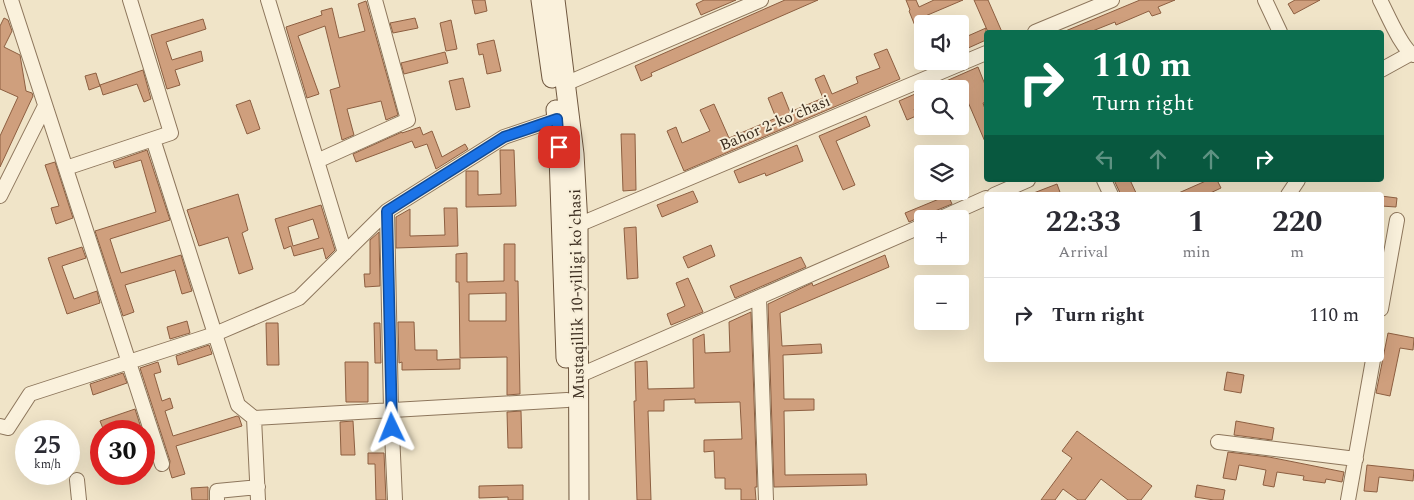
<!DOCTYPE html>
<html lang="en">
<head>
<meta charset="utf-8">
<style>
	:root { --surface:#fff; --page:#f2f2f3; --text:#2b2b33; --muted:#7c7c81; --line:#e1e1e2 }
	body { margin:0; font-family:Spectral,serif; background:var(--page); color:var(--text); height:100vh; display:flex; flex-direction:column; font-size:19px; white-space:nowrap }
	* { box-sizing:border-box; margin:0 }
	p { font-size:16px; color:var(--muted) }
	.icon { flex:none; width:28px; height:28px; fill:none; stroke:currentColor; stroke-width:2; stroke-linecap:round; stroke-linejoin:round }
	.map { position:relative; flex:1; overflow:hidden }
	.sheet { position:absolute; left:984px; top:192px; width:400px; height:170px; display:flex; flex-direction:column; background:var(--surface); border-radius:5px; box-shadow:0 5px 20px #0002 }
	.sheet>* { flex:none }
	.banner { position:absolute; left:984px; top:30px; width:400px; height:152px; border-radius:5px; box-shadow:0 5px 20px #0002; background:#0b6e4f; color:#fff; overflow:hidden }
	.buttons { position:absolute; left:914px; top:15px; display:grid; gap:10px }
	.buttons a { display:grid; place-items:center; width:55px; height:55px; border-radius:5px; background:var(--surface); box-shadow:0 5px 20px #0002; font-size:25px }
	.speed { position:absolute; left:15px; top:420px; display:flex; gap:10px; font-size:25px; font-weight:700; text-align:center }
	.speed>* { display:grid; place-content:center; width:65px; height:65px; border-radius:50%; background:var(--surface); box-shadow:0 5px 20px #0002; line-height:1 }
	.speed small { font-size:12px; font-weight:400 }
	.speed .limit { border:8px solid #d22; background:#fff; color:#111 }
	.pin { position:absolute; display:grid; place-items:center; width:42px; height:42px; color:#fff; margin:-21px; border-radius:10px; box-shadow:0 2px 8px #0006 }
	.me { position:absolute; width:55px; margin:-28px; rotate:358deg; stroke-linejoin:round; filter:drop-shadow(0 0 4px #0008) }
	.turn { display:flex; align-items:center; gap:18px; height:105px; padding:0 25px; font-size:22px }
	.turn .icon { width:65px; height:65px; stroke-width:2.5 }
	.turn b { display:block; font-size:35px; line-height:42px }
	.lanes { display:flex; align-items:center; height:48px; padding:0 25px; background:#0003; justify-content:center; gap:25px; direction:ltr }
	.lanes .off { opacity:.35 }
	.eta { display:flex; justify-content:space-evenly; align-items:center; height:85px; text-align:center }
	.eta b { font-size:30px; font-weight:700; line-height:35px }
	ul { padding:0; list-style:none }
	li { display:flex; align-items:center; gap:15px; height:75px; padding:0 25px; border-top:1px solid var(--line) }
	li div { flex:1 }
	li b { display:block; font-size:19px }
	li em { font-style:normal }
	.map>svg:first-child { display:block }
	.building { fill:#cf9f7d; stroke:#8d5f41; fill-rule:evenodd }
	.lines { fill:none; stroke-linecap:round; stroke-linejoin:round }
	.street-casing { stroke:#8d765c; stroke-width:16 }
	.secondary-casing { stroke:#6f573f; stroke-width:21 }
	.street { stroke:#faf1dc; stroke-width:14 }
	.secondary { stroke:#faf1dc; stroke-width:19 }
	.route-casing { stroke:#114b97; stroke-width:12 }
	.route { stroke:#1a73e8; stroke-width:9 }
	.labels { text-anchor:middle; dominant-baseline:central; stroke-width:4; stroke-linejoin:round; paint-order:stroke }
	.street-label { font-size:16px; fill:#3d2e20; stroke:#f7eed8 }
</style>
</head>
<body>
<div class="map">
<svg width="1414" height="500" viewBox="0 0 1414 500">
	<rect width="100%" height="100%" fill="#f0e4c8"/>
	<!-- building -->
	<path class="building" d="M472,0h13l2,11 -12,3z
		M704,0h32l-35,15 -5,-11z
		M785,0h33l-167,73 1,3 -11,5 -6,-15z
		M906,0h10l3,7 15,-7h29l-40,17 2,7h-3v19l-13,-32 1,-1z
		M974,0h14l14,32h-14z
		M1140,0h35l-17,7 3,6 -9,3 -3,-5 -33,14 -1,-3 -25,10h-27z
		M1295,0h25l-26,14 -6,-10z
		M366,1l32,114 -12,5 -5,-19 -34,8 7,26 -12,5 -12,-50 10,-3 -15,-61 -27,10 21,58 -12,4 -21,-71 36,-12 -1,-4 11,-3 7,30 26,-7 -7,-27z
		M4,18l4,2 4,11 -8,16 16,8 6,36 6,2 1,3 -33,71v-31l18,-39 -18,-8v-63z
		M415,18l3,10 -25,5 -3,-10z
		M203,19l3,10 -40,13 6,18 29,-9 2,10 -28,9 5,15 -13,4 -16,-54z
		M451,20l6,29 -11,2 -6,-28z
		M986,28v12l-20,9 -5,-10z
		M494,40l7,31 -14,3 -4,-20 -4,1 -2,-11z
		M887,49l13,30 -216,92 -17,-40 9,-4 6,16 28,-12 -10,-21 14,-6 15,34 47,-20 -8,-20 14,-6 8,20 33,-14 -8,-19 9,-4 8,19 26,-11 -2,-6 24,-9 -6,-14z
		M445,52l3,11 -44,11 -3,-11z
		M978,67l8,20v15l-3,1 3,9v32l-24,-56 -34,1z
		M143,70l8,29 -7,3 -7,-18 -34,11 -3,-10z
		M96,73l4,13 -11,4 -4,-14z
		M463,78l7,29 -14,3 -7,-29z
		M922,91v15l-8,3 2,7 -9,4 -8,-19z
		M250,100l10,29 -13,5 -11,-29z
		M866,116l4,10 -34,15 19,44 -12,5 -24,-54z
		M420,127l3,8 9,-4 10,26 23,-13 3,5 -32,20 -9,-25 -12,4 -3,-7 -56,21 -3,-8 49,-22v1z
		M621,134h14l1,56 -13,1z
		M797,145l6,16 -37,15 -1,-3 -26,10 -5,-12z
		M147,150l23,70 -60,19 11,34 60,-18 11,36 -10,3 -7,-24 -50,15 9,27 -11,4 -28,-85 61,-19 -15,-52 -26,8 -2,-6z
		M500,150h14l2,56 -50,1v-36h12v24l23,-1z
		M55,162l18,56 -17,6 -5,-16 8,-2 -14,-41z
		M1114,180h16l7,15h-16z
		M1208,180h9l4,8 -15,7h-32z
		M1057,184l4,11h-30v-1z
		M693,191l5,11 -36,15 -5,-12z
		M936,191h10l6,13 -17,7 -4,4 -6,3h-7l-9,4 -4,-9 34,-14z
		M238,194l10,36 -6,3 11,36 -14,5 -11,-37 -29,9 -12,-36z
		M1381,196l16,2 -1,9 -15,-1z
		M321,205l14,45 -9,9 -3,-11 -29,8 -3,-10 -7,3 -9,-30zM313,219l6,19 -26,8 -5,-19z
		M444,208h13l1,38 -62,2v-31l14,-8v27l35,-1z
		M636,227l2,51 -11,1 -3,-51z
		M379,232l1,54 -15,1 -1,-13h6v-34z
		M504,244h11v37h3l2,113 -13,1v-38l-47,1 -1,-76h-3v-28l11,-1v29l37,-1zM506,293v28h-37v-27z
		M711,245l4,11 -27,12 -5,-11z
		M82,247l4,11 -24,8 12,33 23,-8 3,12 -33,11 -19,-56z
		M885,255l4,12 -109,46 2,33 39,-2 1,9 -39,2 1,44h30v11l-30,1 1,64 81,-1 1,11 -93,2 -6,-183 44,-21 1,3z
		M801,257l5,10 -71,31 -5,-12z
		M688,278l15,34 -32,13 -4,-11 18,-8 -9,-23z
		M751,312l6,175h-2l1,13h-15v-11h-16v-11h-10l-1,-27 -10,1v-12l38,-1 -2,-37 -45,1v-4l-31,1v11h-16l3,89h-14l-3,-99h2l-1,-39 12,-1 1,28 46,-1 -1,-49 11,-5 1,19 25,-1 -1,-30z
		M187,321l3,12 -20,6 -3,-12z
		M398,322h16l1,28h22v10l23,-1v10l-58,1v-8l-3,1z
		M266,323h12l1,42h-12z
		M374,323h6l1,40h-6z
		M1388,333l26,5 -1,12 -13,-2 -10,48 -14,-3z
		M209,345l3,9 -34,11 -2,-9z
		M158,362l3,10 -7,2 8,27 8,-3 3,10 -8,3 8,25 64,-20 2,1 3,9 -66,20 9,28 -13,4 -3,-10 1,-7 -30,-93z
		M345,362h23v40h-22z
		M1227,372l17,3 -3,18 -17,-3z
		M123,373l4,10 -34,12 -3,-11z
		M135,409l7,22h-11l-2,-8 -25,8 -4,-10z
		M521,411l1,37h-14l-1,-36z
		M353,421l2,34h-14l-1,-33z
		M1236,421l38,7 -2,12 -38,-5z
		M1077,431l75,55 -11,14h-13l-27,-21 -16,21h-7l-15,-11 -8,11h-14l31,-42 -10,-7z
		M144,436l8,27 -8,3z
		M1228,452l41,5 75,15 -2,10 -16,-3 -1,4 -22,-3 1,-4 -27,-4 -3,15 -11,-2 3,-15 -27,-5 -3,15 -13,-2z
		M368,453h16l2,47h-10l-1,-36h-7z
		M1367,465l47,5 -1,11 -34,-4 -2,15 -13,-1z
		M523,485v15h-15v-3l-29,1v-12z
		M1197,485l28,5 -2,10h-9l-19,-3z
		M208,487v13h-16l-1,-12z"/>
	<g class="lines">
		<defs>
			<path id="street" d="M11,0l151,464
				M268,0l77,253
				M1265,0l15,32
				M1380,0c7,13 22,50 34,55
				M1035,32l77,-32
				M1381,70l29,-16
				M565,84l196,-84
				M153,139l62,195 84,-36 88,-87 117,-74 53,-18
				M317,161l91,-41 -33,-120
				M66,168l105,-35 -41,-133
				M1104,180l7,15
				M994,195l34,-15
				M1288,195l10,-15
				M0,196l45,-90
				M387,211l4,199 4,90
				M939,219l47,-21
				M578,225l408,-172
				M759,298l7,202
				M1381,309l16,-89
				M578,376l344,-150
				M254,418l313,-18
				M0,426l8,2 22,-34 185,-60 23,71 16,13 4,82
				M1218,442l138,17
				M77,480l2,20
				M217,500v-9l41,-4
				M1348,500l25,-140"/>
			<path id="secondary" d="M541,0l11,78
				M555,0l19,154 4,71 1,275
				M556,110l2,17 8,231"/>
		</defs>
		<!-- street casing -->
		<use href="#street" class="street-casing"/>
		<!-- secondary casing -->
		<use href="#secondary" class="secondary-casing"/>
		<!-- street -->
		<use href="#street" class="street"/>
		<!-- secondary -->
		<use href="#secondary" class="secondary"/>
	</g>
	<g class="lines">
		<defs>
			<path id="route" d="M392,428l-5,-217 117,-74 53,-18 2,28"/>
		</defs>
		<!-- route casing -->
		<use href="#route" class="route-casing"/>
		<!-- route -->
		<use href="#route" class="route"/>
	</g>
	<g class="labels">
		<!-- street labels -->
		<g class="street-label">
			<text transform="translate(775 123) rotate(-23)">Bahor 2-koʻchasi</text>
			<text transform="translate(577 294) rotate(-91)">Mustaqillik 10-yilligi ko'chasi</text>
		</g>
	</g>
</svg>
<div class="buttons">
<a><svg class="icon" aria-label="sound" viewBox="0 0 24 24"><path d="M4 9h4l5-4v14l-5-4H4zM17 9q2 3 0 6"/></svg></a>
<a><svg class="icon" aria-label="search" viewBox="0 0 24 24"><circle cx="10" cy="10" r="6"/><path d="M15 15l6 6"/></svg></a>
<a><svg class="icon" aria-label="layers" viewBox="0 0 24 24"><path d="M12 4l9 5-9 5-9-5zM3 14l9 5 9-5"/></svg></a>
<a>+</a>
<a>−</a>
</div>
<div class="speed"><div>25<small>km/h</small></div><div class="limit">30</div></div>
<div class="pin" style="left:559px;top:147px;background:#d93025"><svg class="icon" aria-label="arrive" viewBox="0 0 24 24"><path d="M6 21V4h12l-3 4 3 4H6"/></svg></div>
<svg class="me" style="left:392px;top:428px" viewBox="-20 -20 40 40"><path d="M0-17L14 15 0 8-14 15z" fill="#1a73e8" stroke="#fff" stroke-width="4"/></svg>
<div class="banner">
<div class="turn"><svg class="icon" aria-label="right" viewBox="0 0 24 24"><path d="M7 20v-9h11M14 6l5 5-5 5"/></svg><div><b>110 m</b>Turn right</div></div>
<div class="lanes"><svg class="icon off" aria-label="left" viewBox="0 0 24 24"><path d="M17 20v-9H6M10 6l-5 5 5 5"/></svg><svg class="icon off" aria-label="ahead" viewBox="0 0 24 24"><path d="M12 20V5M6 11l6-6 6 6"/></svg><svg class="icon off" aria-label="ahead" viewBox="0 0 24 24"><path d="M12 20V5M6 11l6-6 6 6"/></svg><svg class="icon" aria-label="right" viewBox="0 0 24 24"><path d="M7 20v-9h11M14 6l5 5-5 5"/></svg></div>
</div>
<section class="sheet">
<div class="eta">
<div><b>22:33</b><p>Arrival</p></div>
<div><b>1</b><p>min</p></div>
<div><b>220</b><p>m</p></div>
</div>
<ul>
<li><svg class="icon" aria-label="right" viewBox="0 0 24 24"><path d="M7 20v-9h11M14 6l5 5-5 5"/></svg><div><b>Turn right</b></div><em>110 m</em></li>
</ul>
</section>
</div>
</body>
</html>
